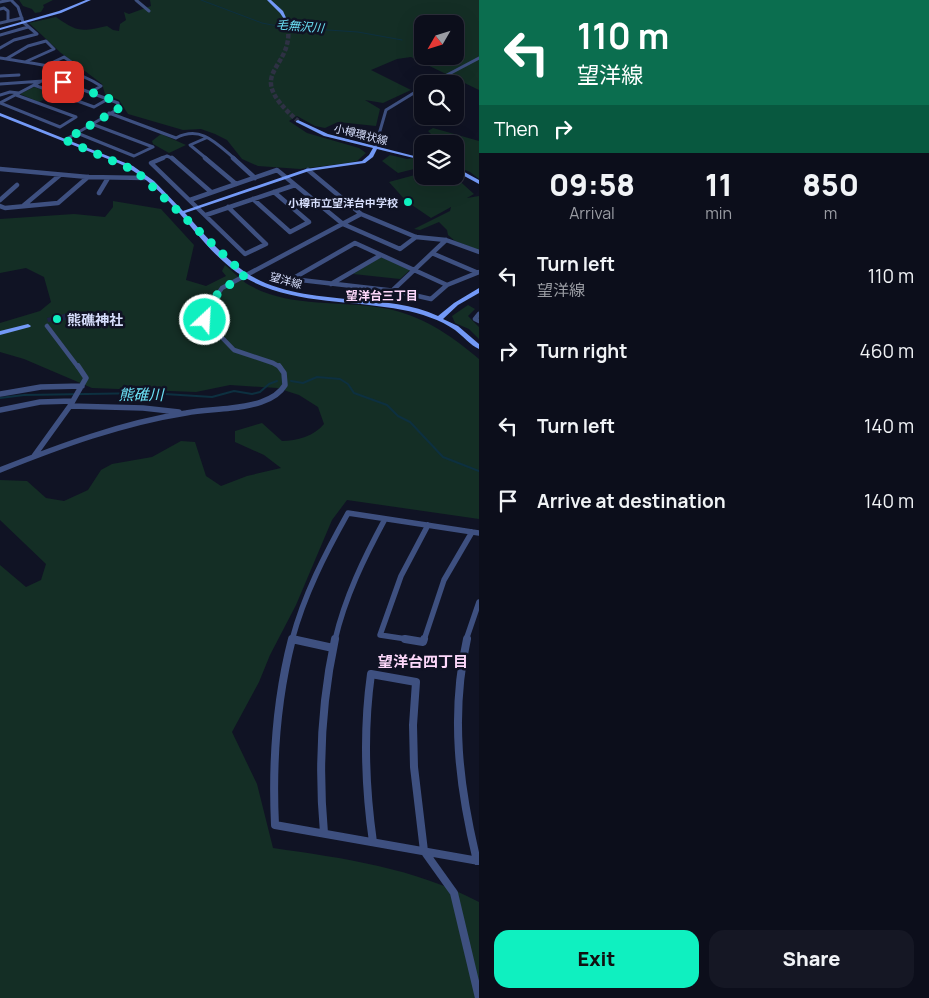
<!DOCTYPE html>
<html lang="en">
<head>
<meta charset="utf-8">
<style>
	:root { --surface:#0c0e1b; --page:#151724; --text:#f1f3f6; --muted:#9a9ca3; --line:#2c2e3a; --accent:#0ff0c0 }
	body { margin:0; font-family:Manrope,"Noto Sans JP",sans-serif; background:var(--page); color:var(--text); height:100vh; display:flex; flex-direction:column; font-size:19px; white-space:nowrap }
	* { box-sizing:border-box; margin:0 }
	p { font-size:16px; color:var(--muted) }
	.icon { flex:none; width:28px; height:28px; fill:none; stroke:currentColor; stroke-width:2; stroke-linecap:round; stroke-linejoin:round }
	.map { position:relative; flex:1; overflow:hidden }
	.drawer { display:flex; flex-direction:column; background:var(--surface); width:450px }
	.drawer>* { flex:none }
	.banner { background:#0b6e4f; color:#fff; overflow:hidden }
	.needle { width:32px; rotate:231deg }
	.fabs { position:absolute; left:414px; top:15px; display:grid; gap:10px }
	.fabs a { display:grid; place-items:center; width:50px; height:50px; border-radius:10px; background:var(--surface); box-shadow:0 5px 20px #0002,0 0 0 1px var(--line); font-size:25px }
	.pin { position:absolute; display:grid; place-items:center; width:42px; height:42px; color:#fff; margin:-21px; border-radius:10px; box-shadow:0 2px 8px #0006 }
	.me { position:absolute; width:55px; margin:-28px; rotate:25deg; stroke-linejoin:round; filter:drop-shadow(0 0 4px #0008) }
	.turn { display:flex; align-items:center; gap:18px; height:105px; padding:0 15px; font-size:22px }
	.turn .icon { width:65px; height:65px; stroke-width:2.5 }
	.turn b { display:block; font-size:35px; line-height:42px }
	.then { display:flex; align-items:center; height:48px; padding:0 15px; background:#0003; gap:10px; font-size:19px }
	.eta { display:flex; justify-content:space-evenly; align-items:center; height:85px; text-align:center }
	.eta b { font-size:30px; font-weight:800; line-height:35px }
	.primary-button { display:flex; gap:10px; margin-top:auto; padding:10px 15px }
	.primary-button a { flex:1; height:58px; border-radius:15px; background:var(--accent); color:#111; font-size:20px; font-weight:800; line-height:58px; text-align:center }
	.primary-button a+a { background:var(--page); color:var(--text) }
	ul { padding:0; list-style:none }
	li { display:flex; align-items:center; gap:15px; height:75px; padding:0 15px }
	li div { flex:1 }
	li b { display:block; font-size:19px }
	li em { font-style:normal }
	main { display:flex; flex:1; min-height:0 }
	.map>svg:first-child { display:block }
	.green { fill:#142e25; fill-rule:evenodd }
	.lines { fill:none; stroke-linecap:round; stroke-linejoin:round }
	.stream-far1 { stroke:#0d3040; stroke-width:1 }
	.stream { stroke:#0d3040; stroke-width:2 }
	.building { fill:#1d2244 }
	.secondary-tunnel { stroke:#2e3144; stroke-width:4.5; stroke-dasharray:4.5 2; stroke-linecap:butt }
	.street-far3 { stroke:#3e5080; stroke-width:3 }
	.street-far2 { stroke:#3e5080; stroke-width:4.5 }
	.street-far1 { stroke:#3e5080; stroke-width:5.5 }
	.street { stroke:#3e5080; stroke-width:8 }
	.secondary { fill:#7399f6; fill-rule:evenodd }
	.route { stroke:#0ff0c0; stroke-width:9; stroke-dasharray:0 16.2 }
	.poi-dot { fill:#0ff0c0; stroke:#101324; stroke-width:2 }
	.labels { text-anchor:middle; dominant-baseline:central; stroke-width:5; stroke-linejoin:round; paint-order:stroke }
	.far-street-label { font-size:11px; fill:#d6defc; stroke:#101324 }
	.far-poi-label { font-size:11px; font-weight:bold; fill:#d6defc; stroke:#101324; text-anchor:end }
	.far-water-label { font-size:12px; font-style:italic; fill:#6be1f6; stroke:#101324 }
	.far-neighbourhood-label { font-size:12px; font-weight:bold; fill:#fdd8fb; stroke:#101324 }
	.poi-label { font-size:14px; font-weight:bold; fill:#d6defc; stroke:#101324; text-anchor:start }
	.water-label { font-size:15px; font-style:italic; fill:#6be1f6; stroke:#101324 }
	.neighbourhood-label { font-size:15px; font-weight:bold; fill:#fdd8fb; stroke:#101324 }
</style>
</head>
<body>
<main>
<div class="map">
<svg width="479" height="998" viewBox="0 0 479 998">
	<rect width="100%" height="100%" fill="#101324"/>
	<!-- green -->
	<path class="green" d="M19,0h34l-10,5 1,2 -3,5 -6,1 -3,-4 -9,-3z
		M150,0h329v90l-68,-33 -14,2 -26,11 40,20 -28,13 -18,-3 15,9 -4,17 -38,-4 -13,6 -10,-2 -18,-10 -8,5 18,12 52,15 7,5 -9,8 -9,2 -48,6 -42,-3 -16,-7 -15,-19 -12,-6 -14,-5 -18,1 -55,-16 -9,-14 -14,-6 -3,-10 -41,-31 -32,-30 27,-6c21,15 25,15 51,9l6,4 6,1 1,-7 6,-4 -2,-8 5,2 22,-8zM422,24h33v32h-33z
		M34,87l20,7 -15,8 -19,-8z
		M433,128l46,13v38l-9,-7 -15,-6v-22c-10,0 -21,-6 -27,-13z
		M161,134l25,11 -17,8 -16,-9 -1,-3z
		M390,155l17,4 15,-2v10l-24,6 -16,-12z
		M422,173v3h32l20,18 -7,4 12,-2v54l-24,-9 -7,-6 -1,-5 -8,-8 -19,8 -6,-1 36,-18 1,-4 -20,11 -25,-17 -17,-19z
		M113,201l48,8 33,36 -8,35 20,6 20,-10 -4,-5 3,-6c8,6 15,15 24,20 41,23 89,15 134,23 37,6 68,27 96,51v160l-132,-19 -15,20 -36,85 -26,50 -11,27 -27,50 25,52 16,64c70,10 142,20 206,54v96h-479v-433l26,22 15,-7 5,-16 -46,-44v-40l27,1 19,17 18,3 24,-11 13,-20 11,-6 40,-7 29,-16 14,1 11,34 15,10 26,-10 34,-8 -17,-13 -29,-13v-11l27,-8 20,18c15,0 32,-5 42,-17l-6,-17 -19,-12 -22,-7 -47,-3 -34,7 -104,-4 -68,-29 -24,-7v-29l40,-12 11,-9 -7,-25 -18,-9 -26,5v-54l74,-5 31,3 8,-10z
		M381,257l29,13 -10,9 -47,-5z
		M468,305l7,4 -7,7 11,11v12l-10,-10 -14,-6 -3,-7z"/>
	<g class="lines">
		<!-- stream-far1 -->
		<path class="stream-far1" d="M201,0l61,23 21,4 75,5 44,8"/>
		<!-- stream -->
		<path class="stream" d="M291,381l12,2 14,-6 23,2 8,5 6,9 33,12 11,11 12,6 33,35 36,14
			M0,398l24,-3 125,-2 63,4 22,-6 18,3 8,-2 9,-8 8,-3"/>
	</g>
	<!-- building -->
	<path class="building" d="M65,314l1,6 -18,2 -1,-4z"/>
	<g class="lines">
		<!-- secondary-tunnel -->
		<path class="secondary-tunnel" d="M287,21c11,51 -49,48 11,100"/>
		<!-- street-far3 -->
		<path class="street-far3" d="M136,0l13,11
			M0,2l10,-2
			M0,9l4,-1 4,3v10
			M0,23l22,-5
			M0,35l28,-8
			M0,48l14,-8 23,-6 -14,-12 -5,-15 -7,-7
			M0,58c35,6 70,8 101,28l-10,6
			M6,59l22,-13 18,-5 8,8 -29,13
			M0,76l19,-1
			M49,77l69,26v6l-53,31
			M0,84l43,-3
			M430,84l49,-26
			M34,85l60,22 14,-8
			M0,95l10,-3 9,1
			M0,103l60,24 16,-10 -60,-22
			M0,103l74,-39 -10,-7 -19,9
			M109,113l67,25c25,-13 40,5 59,21
			M77,133l57,23 19,-9 -61,-23
			M206,138l-16,7 17,14
			M375,148l11,-38 36,-22
			M160,159l7,-3 7,3"/>
		<!-- street-far2 -->
		<path class="street-far2" d="M163,158l-12,5 94,91 21,-10 -38,-37
			M172,158l39,34
			M205,158l31,26
			M233,158l22,20
			M0,169l88,8 57,1
			M308,170l53,44 55,23 30,3 33,12
			M99,193l9,-15
			M253,199l37,33 19,-10 -35,-30
			M0,200l17,-15
			M190,200l87,-30 66,54 57,25 16,-12
			M0,206l5,2 53,-5 30,-26
			M23,206l37,-31
			M206,215l89,-30
			M355,243l92,42 -16,14 -35,-8 -104,-12z
			M434,254l42,18
			M331,284l50,-29
			M447,285l32,-13
			M394,289l52,-49
			M479,314l-4,5 4,2
			M47,326l31,41
			M280,367l-7,-4 -39,-13 -29,-30 1,-9 16,-23 139,-74"/>
		<!-- street-far1 -->
		<path class="street-far1" d="M0,394l41,-7 41,-1
			M70,406l73,2 36,4
			M0,410l40,-8 32,-1
			M34,456l36,-50 16,-28 -8,-12
			M0,470c60,-24 122,-47 186,-57 15,-3 30,-3 45,-5 18,-2 44,-6 54,-23l-1,-12 -5,-7
			M292,639l6,1
			M292,640c12,-45 33,-86 56,-127l131,20
			M335,640c10,-43 29,-82 50,-121
			M413,640l-33,-5 21,-59 27,-51
			M424,640l20,-60 28,-48
			M466,640l13,-38"/>
		<!-- street -->
		<path class="street" d="M292,639c-16,62 -20,123 -17,186l204,36
			M292,639l41,9
			M405,639l18,3 1,-3
			M467,639c-17,76 -8,148 10,222
			M324,833c-6,-66 -3,-129 11,-194
			M373,842c-8,-56 -10,-111 -2,-168l45,8 -3,43 1,42 10,84 30,42 25,105"/>
		<!-- secondary -->
		<path class="secondary" d="M86,0h5l-30,13 -61,17v-2l59,-17z
			M267,0h4l12,11 5,11h-2l-6,-9z
			M0,113l133,53 21,15 29,30 123,-42 56,-8 7,-6 4,-7 -49,-12 -28,-14v-1l2,-1 30,14 94,24v2l-45,-11 -4,8 -8,6 -56,8 -124,42c19,21 37,43 60,59 32,22 74,24 111,28 27,2 57,4 82,16l16,-13 25,-15v5l-21,12 -15,14 15,7 21,18v5c-9,-4 -16,-13 -24,-19 -14,-10 -35,-17 -52,-20 -53,-11 -112,-5 -159,-33 -49,-30 -71,-90 -126,-114l-118,-47z
			M455,167l24,13v4l-24,-13z
			M28,324l3,2 -1,1 -30,8v-4z"/>
	</g>
	<g class="lines">
		<!-- route -->
		<path class="route" d="M63,82l50,18 5,3v6l-53,31 71,31 109,104c-14,8 -43,26 -40,45"/>
	</g>
	<!-- markers -->
	<g class="poi-dot">
		<circle cx="408" cy="202" r="5"/>
		<circle cx="57" cy="319" r="5"/>
	</g>
	<g class="labels">
		<!-- far-street labels -->
		<g class="far-street-label">
			<text transform="translate(361 134) rotate(14)">小樽環状線</text>
			<text transform="translate(286 280) rotate(15)">望洋線</text>
		</g>
		<!-- far-poi labels -->
		<g class="far-poi-label">
			<text x="398" y="202">小樽市立望洋台中学校</text>
		</g>
		<!-- far-water labels -->
		<g class="far-water-label">
			<text transform="translate(300 26) rotate(5)">毛無沢川</text>
		</g>
		<!-- far-neighbourhood labels -->
		<g class="far-neighbourhood-label">
			<text x="382" y="295">望洋台三丁目</text>
		</g>
		<!-- poi labels -->
		<g class="poi-label">
			<text x="67" y="319">熊礁神社</text>
		</g>
		<!-- water labels -->
		<g class="water-label">
			<text x="141" y="394">熊碓川</text>
		</g>
		<!-- neighbourhood labels -->
		<g class="neighbourhood-label">
			<text x="423" y="661">望洋台四丁目</text>
		</g>
	</g>
</svg>
<div class="fabs">
<a><svg class="needle" viewBox="-14 -14 28 28"><path d="M0-13l5 13h-10z" fill="#e53935"/><path d="M0 13l5-13h-10z" fill="#9a9ca3"/></svg></a>
<a><svg class="icon" aria-label="search" viewBox="0 0 24 24"><circle cx="10" cy="10" r="6"/><path d="M15 15l6 6"/></svg></a>
<a><svg class="icon" aria-label="layers" viewBox="0 0 24 24"><path d="M12 4l9 5-9 5-9-5zM3 14l9 5 9-5"/></svg></a>
</div>
<div class="pin" style="left:63px;top:82px;background:#d93025"><svg class="icon" aria-label="arrive" viewBox="0 0 24 24"><path d="M6 21V4h12l-3 4 3 4H6"/></svg></div>
<svg class="me" style="left:205px;top:320px" viewBox="-20 -20 40 40"><circle r="17" fill="#0ff0c0" stroke="#fff" stroke-width="3"/><path d="M0-11L8 9 0 5-8 9z" fill="#fff"/></svg>
</div>
<section class="drawer">
<div class="banner">
<div class="turn"><svg class="icon" aria-label="left" viewBox="0 0 24 24"><path d="M17 20v-9H6M10 6l-5 5 5 5"/></svg><div><b>110 m</b>望洋線</div></div>
<div class="then">Then<svg class="icon" aria-label="right" viewBox="0 0 24 24"><path d="M7 20v-9h11M14 6l5 5-5 5"/></svg></div>
</div>
<div class="eta">
<div><b>09:58</b><p>Arrival</p></div>
<div><b>11</b><p>min</p></div>
<div><b>850</b><p>m</p></div>
</div>
<ul>
<li><svg class="icon" aria-label="left" viewBox="0 0 24 24"><path d="M17 20v-9H6M10 6l-5 5 5 5"/></svg><div><b>Turn left</b><p>望洋線</p></div><em>110 m</em></li>
<li><svg class="icon" aria-label="right" viewBox="0 0 24 24"><path d="M7 20v-9h11M14 6l5 5-5 5"/></svg><div><b>Turn right</b></div><em>460 m</em></li>
<li><svg class="icon" aria-label="left" viewBox="0 0 24 24"><path d="M17 20v-9H6M10 6l-5 5 5 5"/></svg><div><b>Turn left</b></div><em>140 m</em></li>
<li><svg class="icon" aria-label="arrive" viewBox="0 0 24 24"><path d="M6 21V4h12l-3 4 3 4H6"/></svg><div><b>Arrive at destination</b></div><em>140 m</em></li>
</ul>
<div class="primary-button"><a>Exit</a><a>Share</a></div>
</section>
</main>
</body>
</html>
